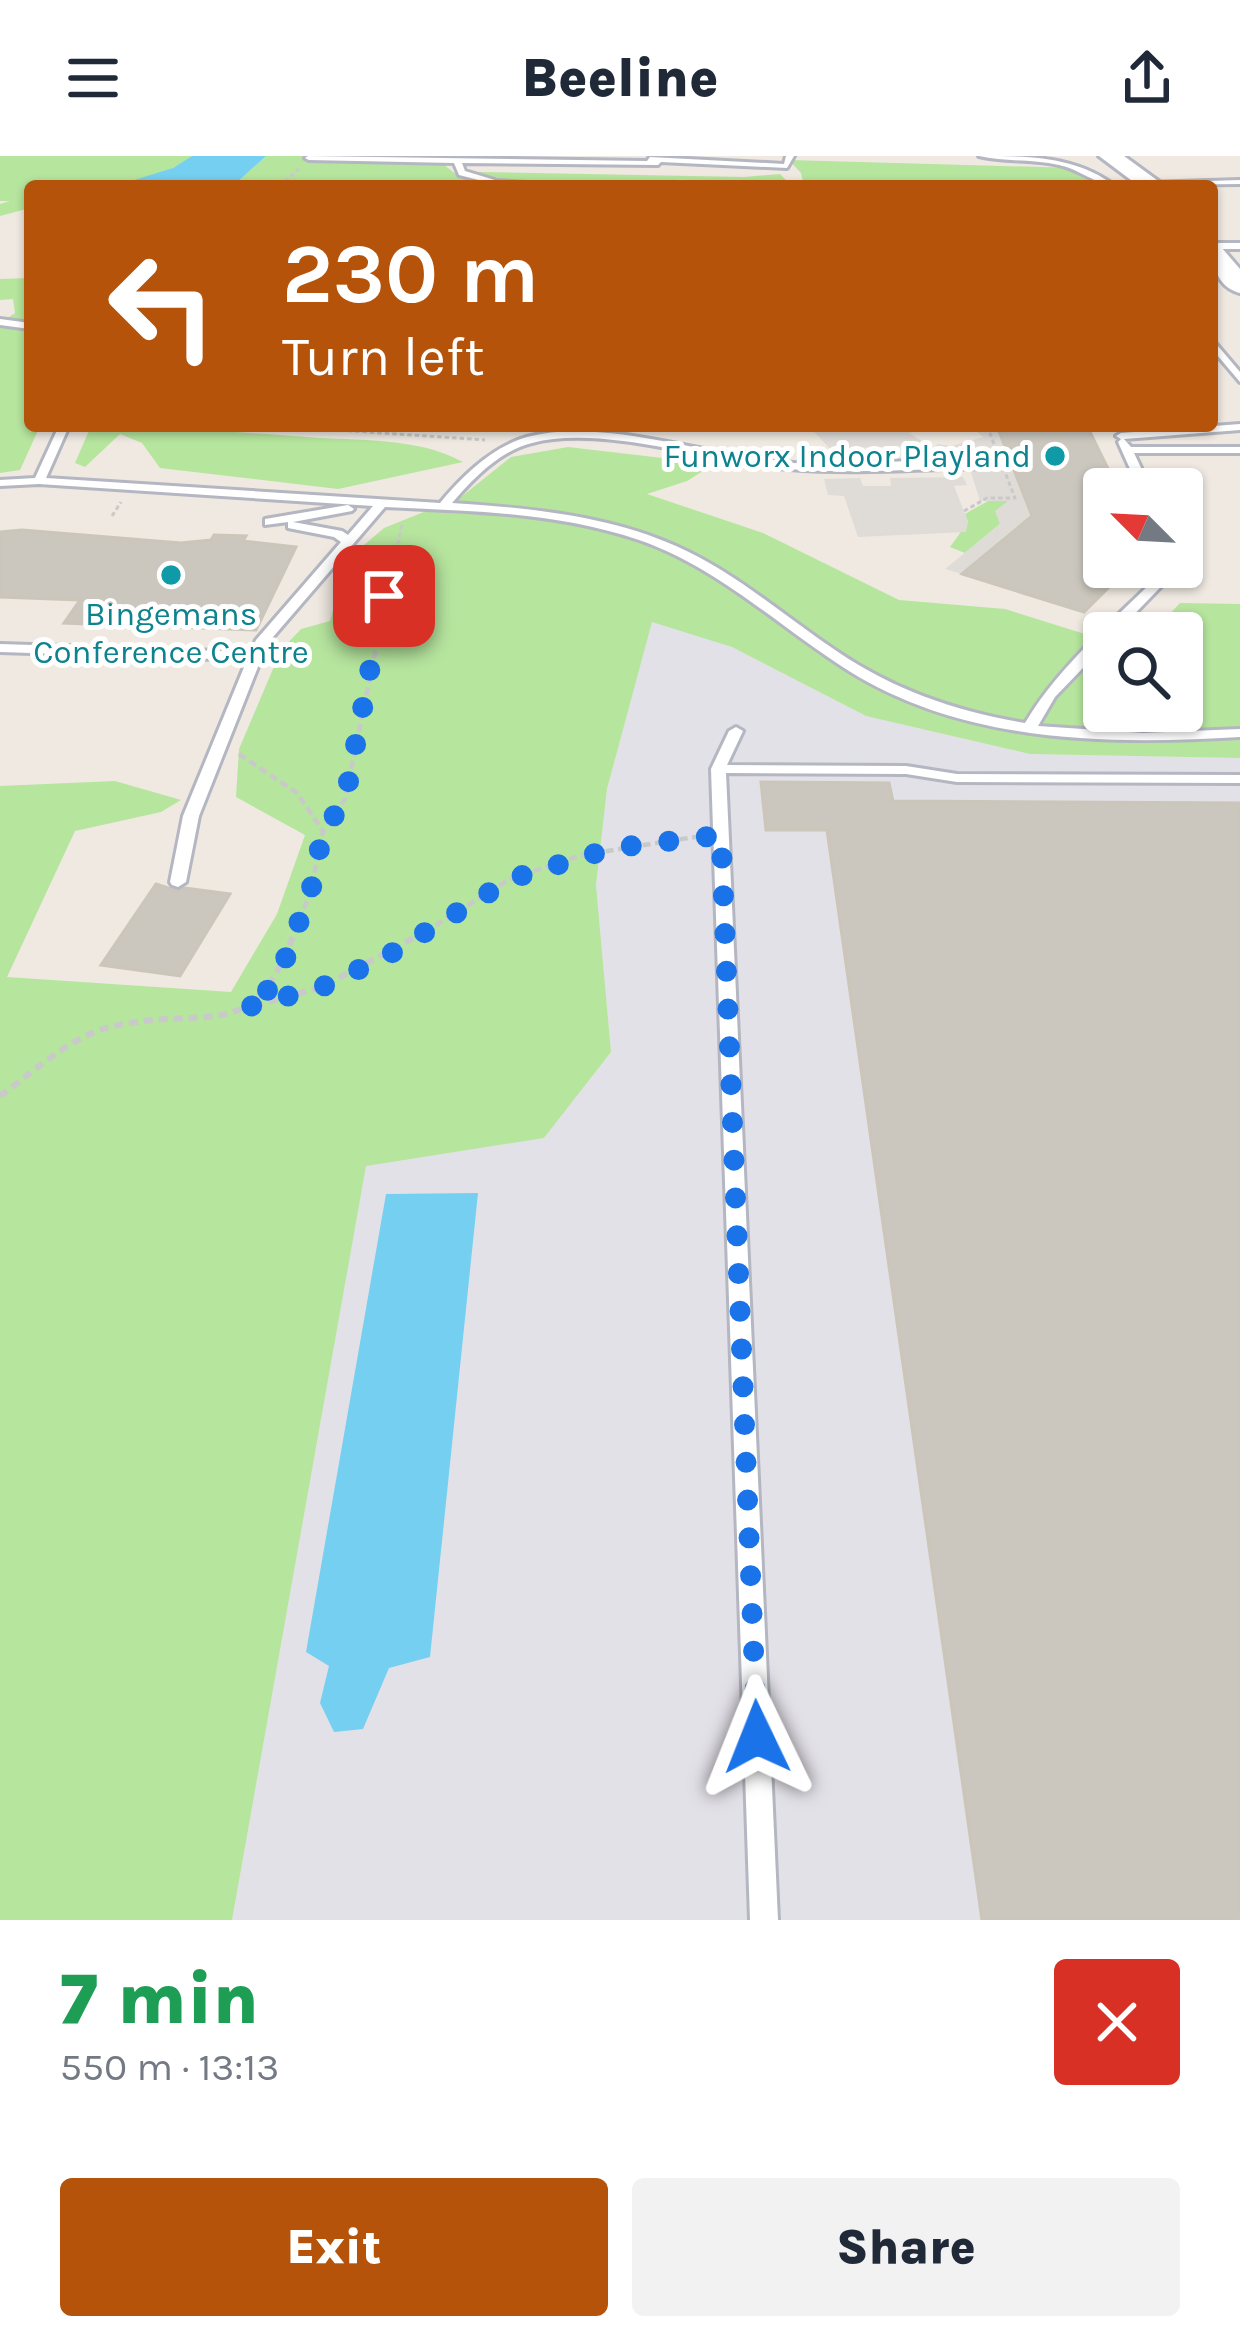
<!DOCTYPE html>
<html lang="en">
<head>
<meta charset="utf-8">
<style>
	:root { --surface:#fff; --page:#f2f2f3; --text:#1f2937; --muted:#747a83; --accent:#b45309 }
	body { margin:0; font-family:Karla,sans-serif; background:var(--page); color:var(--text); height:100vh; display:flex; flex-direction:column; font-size:45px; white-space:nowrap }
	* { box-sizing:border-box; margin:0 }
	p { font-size:39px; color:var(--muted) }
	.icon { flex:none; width:66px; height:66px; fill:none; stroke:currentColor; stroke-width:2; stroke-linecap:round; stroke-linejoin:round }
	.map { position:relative; height:1764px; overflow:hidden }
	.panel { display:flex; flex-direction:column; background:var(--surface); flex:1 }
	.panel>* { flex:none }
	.hud { position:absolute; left:24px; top:24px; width:1194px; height:252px; border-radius:12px; box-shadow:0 3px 9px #0004; background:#b45309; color:#fff; overflow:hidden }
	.needle { width:78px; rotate:294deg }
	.buttons { position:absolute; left:1083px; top:312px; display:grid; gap:24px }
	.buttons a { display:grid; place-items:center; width:120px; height:120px; border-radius:12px; background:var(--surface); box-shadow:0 3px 9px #0004; font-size:60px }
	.pin { position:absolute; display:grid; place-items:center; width:102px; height:102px; color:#fff; margin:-51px; border-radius:24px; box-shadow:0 6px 18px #0006 }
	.me { position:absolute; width:132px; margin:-66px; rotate:358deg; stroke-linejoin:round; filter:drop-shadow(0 0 9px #0008) }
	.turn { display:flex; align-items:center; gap:42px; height:252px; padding:0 60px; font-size:54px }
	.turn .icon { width:156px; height:156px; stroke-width:2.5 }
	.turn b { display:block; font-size:84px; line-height:102px }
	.round { display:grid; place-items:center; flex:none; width:126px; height:126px; border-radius:12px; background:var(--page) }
	.overview { display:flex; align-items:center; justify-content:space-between; height:204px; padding:0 60px }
	h1 { font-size:72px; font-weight:800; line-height:90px; color:#1e9e55 }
	.button { display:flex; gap:24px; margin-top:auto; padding:24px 60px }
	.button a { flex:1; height:138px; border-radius:12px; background:var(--accent); color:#fff; font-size:48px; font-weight:800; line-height:138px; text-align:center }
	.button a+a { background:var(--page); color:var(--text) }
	header { display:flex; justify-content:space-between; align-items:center; height:156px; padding:0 60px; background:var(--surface); font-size:54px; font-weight:800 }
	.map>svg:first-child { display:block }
	.industrial { fill:#e3e1e8 }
	.green { fill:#b6e59e }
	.plaza { fill:#dfdcd8 }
	.water { fill:#75cff0 }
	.building { fill:#cbc7bf; stroke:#cbc5ba; stroke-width:3 }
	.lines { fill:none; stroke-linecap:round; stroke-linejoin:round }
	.lane-casing { stroke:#b4b7c1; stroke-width:6 }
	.secondary-casing { stroke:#b4b7c1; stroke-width:6 }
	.path-far2 { stroke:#c9c9c9; stroke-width:3; stroke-dasharray:4.5 3; stroke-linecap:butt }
	.path-far1 { stroke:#c9c9c9; stroke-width:4.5; stroke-dasharray:8 4.5; stroke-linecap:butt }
	.path { stroke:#c9c9c9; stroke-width:6; stroke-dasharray:9 6; stroke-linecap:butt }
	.lane { fill:#fff; fill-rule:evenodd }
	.secondary { fill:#fff; fill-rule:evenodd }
	.route { stroke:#1a73e8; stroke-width:21; stroke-dasharray:0 37.8 }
	.culture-dot { fill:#0f9aa8; stroke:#fff; stroke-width:4.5 }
	.labels { text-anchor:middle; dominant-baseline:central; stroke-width:10; stroke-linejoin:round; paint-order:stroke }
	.far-culture-label { font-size:33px; fill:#0d838f; stroke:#fff; text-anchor:end }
</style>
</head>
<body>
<header><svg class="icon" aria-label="menu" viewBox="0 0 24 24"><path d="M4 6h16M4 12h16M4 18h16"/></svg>Beeline<svg class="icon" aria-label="share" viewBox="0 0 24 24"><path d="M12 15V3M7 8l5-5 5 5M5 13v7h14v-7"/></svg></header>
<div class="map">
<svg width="1240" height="1764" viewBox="0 0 1240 1764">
	<rect width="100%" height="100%" fill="#efe9e1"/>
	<!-- industrial -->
	<path class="industrial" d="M652,465l80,26 134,69 164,38 210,4v1162h-1008l134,-755 178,-27 67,-86 -15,-167 11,-96z"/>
	<!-- green -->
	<path class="green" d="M0,0h192c-46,35 -107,30 -162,30v22l-30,8v-12l10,-3h-10z
		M266,0h86v7l91,1 19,15 45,7h-274z
		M789,4l285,8 29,9 9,9h-308l-3,-13z
		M477,16l267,5 36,-3 7,7c-37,14 -76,-4 -113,-1 -15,1 -4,3 -18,6 -25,5 -160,-3 -179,-14z
		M30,122v93l-5,5 5,2v48h10l-20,44 -20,3v-150l15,-10 -2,-14 -13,1v-21z
		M91,270c73,0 143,6 216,11 51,4 111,0 156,25l-125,27 -178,-21 -18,-25 -22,-9 -35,33 -10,-4z
		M568,291l146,17 -27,17 -40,13 116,39 136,67 106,9 99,31v71h78v-78h-30l28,-30 60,1v154l-210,-4 -164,-38 -134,-69 -80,-25 -45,167 -11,96 15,167 -67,86 -178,28 -134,754h-232v-1134l115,-5 66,19 -20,12 -86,19 -68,146 224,15 46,-78 28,-79 -69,-38 3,-48 42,-99 20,-21 29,-8 10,-36 24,-40 20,-17 77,-31 50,-40z
		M988,345h20l-7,22 -36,30 -15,-6 18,-25 -3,-8z"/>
	<!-- plaza -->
	<path class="plaza" d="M809,270h134l-34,7 19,12 -98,4z
		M971,270h26l33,86 -1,7 -67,55 -17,-5 55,-45 -5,-13 13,-10h-28l-11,-35 24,1 -3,-11 -50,5 -9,-11 7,-6 13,2 32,-9z
		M963,321l4,8 -13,1 14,36 -2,10 -108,5 -14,-41 -16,-1 -4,-16 36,-1 3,8h28l-1,-8z"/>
	<!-- water -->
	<path class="water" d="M192,0h74l-33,30h-118l58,-18z
		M478,1037l-48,464 -41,11 -26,61 -29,3 -14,-29 9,-37 -23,-14 80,-458z"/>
	<!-- building -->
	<path class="building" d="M997,270h90l31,63h-14v78h25l-45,45 -122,-38 70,-58z
		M22,374l159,13 30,-3 3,-5 32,1 -3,5 53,6 -40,83 -192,-7 16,-23 -80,-3v-65z
		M761,626l128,1 4,18 347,2v1117h-258l-155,-1090h-61z
		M156,728l21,7 8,-3 45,6 -50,82 -79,-11z"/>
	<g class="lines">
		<defs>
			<path id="lane" d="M308,0l339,5 3,-4 134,7 2,-8h8l-7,12 -126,-6 -3,3 -196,-2 3,8 33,10 75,5 -75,-1 -39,-10 -5,-12 -145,-3 -4,-2z
				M979,0c48,0 97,0 136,30 -18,-1 -36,-17 -56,-21 -26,-6 -55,-3 -80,-9z
				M1240,24v4l-89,1 -4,-2z
				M1212,87h28v6h-28z
				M0,163l30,4v6l-30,-4z
				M1212,183l28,33v10l-28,-33z
				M1240,268v6l-116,9 7,8h109v6h-106l17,36h-12l-21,-47 3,-3 -5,-3 5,-3z
				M59,270h10l-23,52 394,25c23,-28 52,-56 87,-66 78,-21 185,21 266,26 64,4 130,-7 194,0v4l-4,1c-65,1 -130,6 -194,1 -75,-6 -186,-45 -257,-26 -33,8 -59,36 -80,60 76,5 154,12 224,43 59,26 108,70 162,106 56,38 120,60 187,71 36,-60 93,-106 142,-156h13l-64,66h-12v13l-49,51 -17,29 105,7 97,-4v8c-132,8 -276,6 -391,-66 -70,-44 -131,-104 -210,-131 -82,-28 -169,-29 -254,-33l-118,137 -68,172 -13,66 -8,5 -6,-2 -2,-3 13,-66 64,-156 -247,-8v-8l251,8 5,-12 85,-98 -7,-5 -46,-9v-6l-23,3v-6l83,-14 6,4 -2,2 -59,11 49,9 6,4 25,-29 -334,-22 -39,2v-6l35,-2z
				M736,571l7,4 -16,34 179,1 51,8 283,1v8l-283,-1 -51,-8 -180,-1 52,1147h-28l-39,-1151 18,-38z"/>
			<path id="secondary" d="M1099,0h25l41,30h-26z
				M1212,89l9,2 19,22v24c-23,-6 -28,-28 -28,-48z"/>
		</defs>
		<!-- lane casing -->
		<use href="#lane" class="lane-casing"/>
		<!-- secondary casing -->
		<use href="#secondary" class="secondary-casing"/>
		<!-- path-far2 -->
		<path class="path-far2" d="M279,30l20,-17
			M280,270l205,14
			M964,355l23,-13h28l-28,-72
			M112,360l9,-14
			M386,447l16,-79"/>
		<!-- path-far1 -->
		<path class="path-far1" d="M239,598l58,39 26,38
			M295,776l16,-42 12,-59 22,-32 41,-199
			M425,776l85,-53 72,-24 119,-19"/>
		<!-- path -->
		<path class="path" d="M254,850l68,-19 108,-58
			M0,940c32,-23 71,-60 110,-69 100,-24 142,23 186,-98"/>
		<!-- lane -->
		<use href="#lane" class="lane"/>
		<!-- secondary -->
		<use href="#secondary" class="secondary"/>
	</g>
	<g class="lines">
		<!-- route -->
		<path class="route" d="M384,440l-39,204 -22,32 -12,58 -32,86 -17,21 -18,11 78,-21 65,-31 124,-77 102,-31 108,-13 36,902"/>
	</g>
	<!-- markers -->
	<g class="culture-dot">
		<circle cx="1055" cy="300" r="12"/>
		<circle cx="171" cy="419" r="12"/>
	</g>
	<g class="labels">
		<!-- far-culture labels -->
		<g class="far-culture-label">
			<text x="1031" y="300">Funworx Indoor Playland</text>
			<text x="171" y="458" text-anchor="middle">Bingemans<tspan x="171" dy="38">Conference Centre</tspan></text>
		</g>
	</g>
</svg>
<div class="buttons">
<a><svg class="needle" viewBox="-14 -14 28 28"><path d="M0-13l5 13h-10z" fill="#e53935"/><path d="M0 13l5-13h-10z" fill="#747a83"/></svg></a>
<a><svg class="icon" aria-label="search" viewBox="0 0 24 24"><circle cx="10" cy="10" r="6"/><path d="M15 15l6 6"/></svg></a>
</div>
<div class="pin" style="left:384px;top:440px;background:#d93025"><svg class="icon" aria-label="arrive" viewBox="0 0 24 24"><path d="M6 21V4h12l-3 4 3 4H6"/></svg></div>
<svg class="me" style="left:757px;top:1581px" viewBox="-20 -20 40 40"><path d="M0-17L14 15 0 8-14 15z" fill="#1a73e8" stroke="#fff" stroke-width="4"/></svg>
<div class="hud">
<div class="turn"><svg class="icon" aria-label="left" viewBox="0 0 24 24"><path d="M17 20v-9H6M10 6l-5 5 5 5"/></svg><div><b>230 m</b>Turn left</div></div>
</div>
</div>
<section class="panel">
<div class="overview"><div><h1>7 min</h1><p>550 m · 13:13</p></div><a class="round" style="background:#d93025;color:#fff"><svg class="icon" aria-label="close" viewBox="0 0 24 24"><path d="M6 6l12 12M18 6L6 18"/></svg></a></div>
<div class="button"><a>Exit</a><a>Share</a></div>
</section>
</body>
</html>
